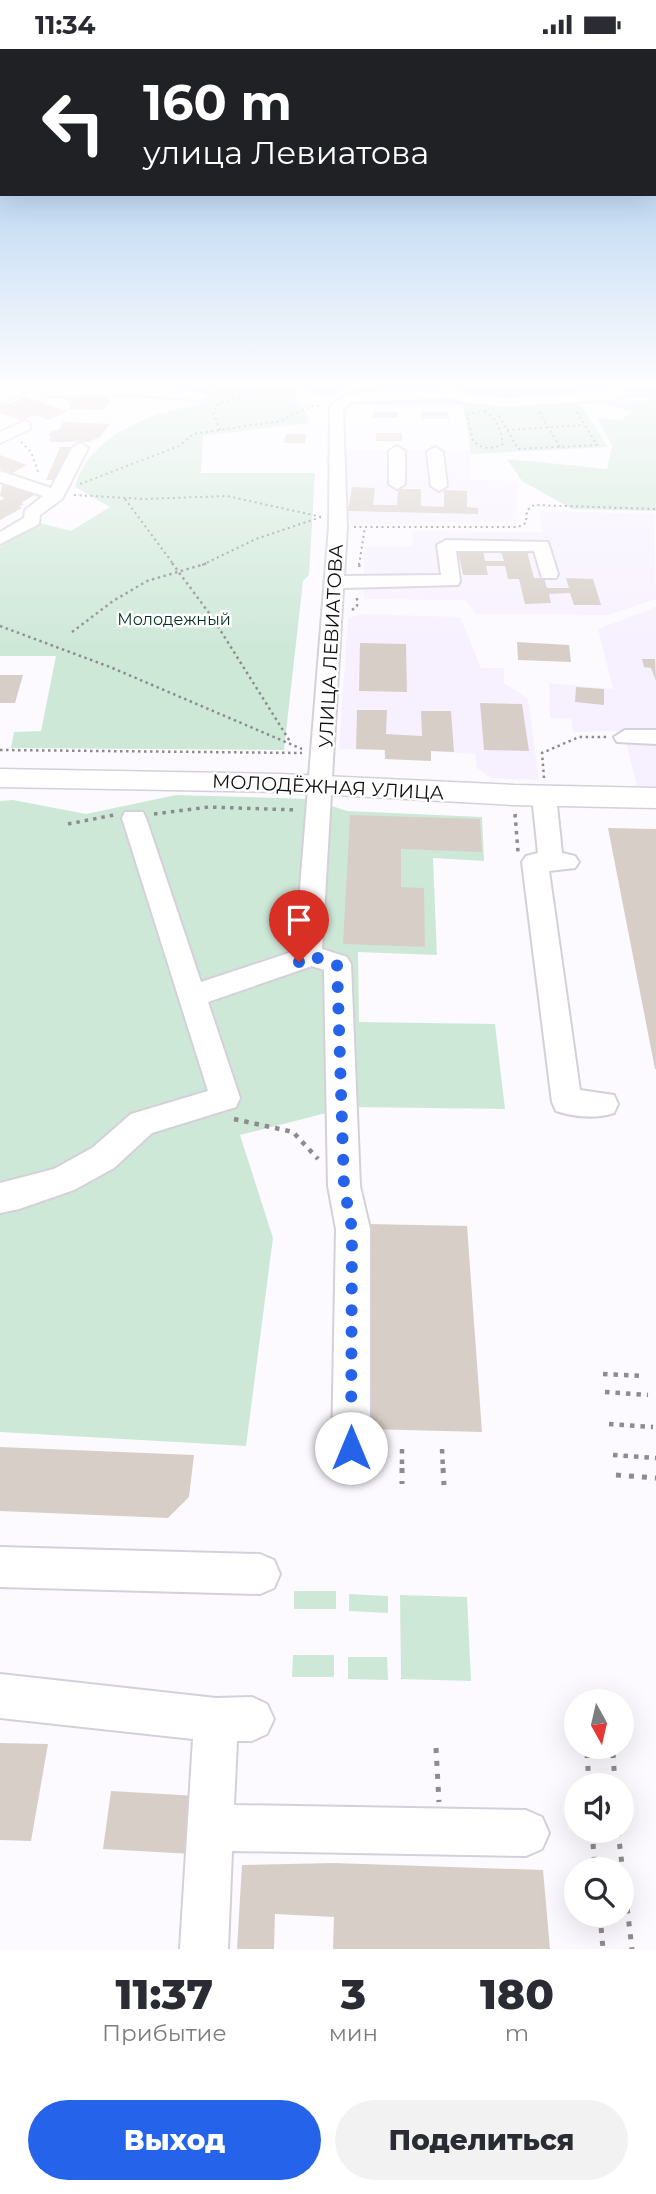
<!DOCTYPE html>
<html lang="ru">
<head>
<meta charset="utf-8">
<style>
	:root { --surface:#fff; --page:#f2f2f3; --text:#2b2b33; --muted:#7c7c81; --accent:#2563eb }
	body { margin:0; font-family:Montserrat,sans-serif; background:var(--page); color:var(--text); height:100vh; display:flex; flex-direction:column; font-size:26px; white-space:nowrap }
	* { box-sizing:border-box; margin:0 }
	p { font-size:23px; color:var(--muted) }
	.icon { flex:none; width:38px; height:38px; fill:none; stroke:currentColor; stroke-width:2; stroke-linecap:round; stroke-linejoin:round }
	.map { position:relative; height:1900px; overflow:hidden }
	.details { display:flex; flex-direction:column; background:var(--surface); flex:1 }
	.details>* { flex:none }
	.top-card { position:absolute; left:0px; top:0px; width:656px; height:147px; box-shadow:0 7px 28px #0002; background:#202124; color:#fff; overflow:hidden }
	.needle { width:46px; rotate:172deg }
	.controls { position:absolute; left:564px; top:1640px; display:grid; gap:14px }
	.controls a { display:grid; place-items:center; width:70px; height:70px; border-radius:50%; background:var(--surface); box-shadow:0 7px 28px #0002; font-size:35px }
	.pin { position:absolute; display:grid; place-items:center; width:60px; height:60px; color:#fff; margin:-72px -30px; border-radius:50% 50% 50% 0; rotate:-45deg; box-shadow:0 0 7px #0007 }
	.pin .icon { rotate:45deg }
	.me { position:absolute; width:77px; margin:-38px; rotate:0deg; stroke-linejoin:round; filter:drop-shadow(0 0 5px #0008) }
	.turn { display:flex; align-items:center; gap:24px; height:147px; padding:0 28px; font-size:32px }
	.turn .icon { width:91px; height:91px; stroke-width:2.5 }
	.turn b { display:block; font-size:49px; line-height:60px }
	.eta { display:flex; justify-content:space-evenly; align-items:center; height:119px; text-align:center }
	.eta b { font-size:42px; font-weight:800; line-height:49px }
	.cta { display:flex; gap:14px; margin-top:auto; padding:14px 28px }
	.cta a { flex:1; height:80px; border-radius:42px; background:var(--accent); color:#fff; font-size:28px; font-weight:800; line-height:80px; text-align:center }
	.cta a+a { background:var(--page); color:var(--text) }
	.status { display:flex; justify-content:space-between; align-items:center; height:49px; padding:0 35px; background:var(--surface); direction:ltr }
	.status svg { height:19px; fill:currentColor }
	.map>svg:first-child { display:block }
	.built { fill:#f7f1ff }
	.green { fill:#cee8d8 }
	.building { fill:#d7cfc7 }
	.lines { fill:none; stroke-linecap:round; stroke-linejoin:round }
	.minor-casing { stroke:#d4d0da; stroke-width:4 }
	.major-casing { stroke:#d4d0da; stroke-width:3 }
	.path-far4 { stroke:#8c8b8f; stroke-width:2; stroke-dasharray:2 3.5; stroke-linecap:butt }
	.path-far3 { stroke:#8c8b8f; stroke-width:2.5; stroke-dasharray:2.5 3.5; stroke-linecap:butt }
	.path-far2 { stroke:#8c8b8f; stroke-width:3.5; stroke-dasharray:3.5 5; stroke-linecap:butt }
	.path-far1 { stroke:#8c8b8f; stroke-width:4.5; stroke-dasharray:4.5 6; stroke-linecap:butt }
	.path { stroke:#8c8b8f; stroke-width:5; stroke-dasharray:5 8; stroke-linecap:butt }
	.minor { fill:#fff; fill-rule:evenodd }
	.major { fill:#fff; fill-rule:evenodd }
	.route { stroke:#2563eb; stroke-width:12; stroke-dasharray:0 21.6 }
	.labels { text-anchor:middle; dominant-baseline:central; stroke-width:5; stroke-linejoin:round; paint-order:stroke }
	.far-park-label { font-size:16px; fill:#043520; stroke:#fff }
	.street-label { font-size:19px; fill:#100f12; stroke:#fff }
</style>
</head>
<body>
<div class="status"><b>11:34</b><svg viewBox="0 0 49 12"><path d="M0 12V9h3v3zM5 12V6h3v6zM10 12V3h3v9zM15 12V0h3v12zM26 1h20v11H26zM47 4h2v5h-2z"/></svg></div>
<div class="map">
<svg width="656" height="1900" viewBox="0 0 656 1900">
	<rect width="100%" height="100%" fill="#fcfaff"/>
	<!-- built -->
	<path class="built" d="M345,401l126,1 -1,29 48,2 -2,39 -166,4v-6l-8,-1z
		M539,462l115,3 2,85 -48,16 -132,-1 -11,-14 -101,-1v-52l49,-1 -1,-15 130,1z
		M656,558v179h-19l-14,-55 -50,1 -2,-13 -21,-1 -1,-35 64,6 -15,-60z
		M362,565l98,3 21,51h23v15l24,16 11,81 -48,-2 -14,-10 -2,-14 -44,-3v10l-46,-2 -1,-9 -45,-1 9,-131z"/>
	<!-- green -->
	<path class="green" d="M213,333h144c-29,14 -26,20 -58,4l-5,16 9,4 7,17 -107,13 -2,37h114l-6,102 -6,6 -19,169 -273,-2 3,-16 27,-1 15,-75h-56v-109l36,-25 35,9 39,-24 -35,-20c9,-40 55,-65 92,-75 11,-4 28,-5 37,-11 6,-5 7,-12 9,-19z
		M372,333h284v129l-84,-2 -50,-28 -15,-22 100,10 5,-23 -15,-28 23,2 13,-8 -29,-9 48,-3 -2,-3 -72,4 30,46 -137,7 -8,-49h-127l16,-14z
		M176,746l135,4 36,12 135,6 2,44 -51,-3 4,97 -79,-3 1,70 136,2 10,85 -155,-2 -110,28 33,103 -27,208 -246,-14v-631l13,-1 73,14z
		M294,1542h42v18h-42z
		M349,1545l39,2v17l-39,-2z
		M400,1546l67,2 4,84 -70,-2z
		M293,1606h41v22h-42z
		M348,1608h39l1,23 -40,-1z"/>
	<!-- building -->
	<path class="building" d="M112,332l28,4 3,-1 -5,-3h10l-10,8z
		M421,332h59l3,6h3l-3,-6h35l14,6 29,-1 -3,-4 36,-1 8,12 -117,4 -2,-3 -18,2 -3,-7 -82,5 -4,-10z
		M177,337l32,1 -2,8 -33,-1z
		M68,344h45l-9,17 -35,-1 2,-5 -7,-5z
		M25,348l42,14 -18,9 -15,-5 -11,6 -23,-8v-12l9,3z
		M373,363h24l1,6h-25z
		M421,363h27l1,7h-28z
		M63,373l47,2 -10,13 -11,5h-38l-2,-3 3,-3h-4l3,-5 8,-1z
		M376,384h26v8h-26z
		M286,385h20l-1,9h-21z
		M60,398h12l-16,33h-10z
		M0,406l27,10 -15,8 -12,-5z
		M3,433l33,12 -15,9 3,1 -5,3 3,1 -22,12v-19l5,-3 -5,-2z
		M352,438l23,1 -2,17h24l1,-16h23v17l23,1v-17l23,1v16l11,1v6l-130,-3z
		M458,502h25l2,10h19l-3,-9 26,-1 7,27h10l3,10h22l-3,-10 27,1 8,26h-27l-4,-12 -21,1 2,9 -26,1 -6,-25h-11l-3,-13h-19l2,9h-25z
		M517,593l52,3 2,17 -53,-2z
		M360,594l46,1 1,48 -48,-1z
		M642,610h13l1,22 -5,-13 -7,-1z
		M0,626h23l-8,28h-15z
		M576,638l28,2v16l-29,-3z
		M480,654l42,1 7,47 -45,-1z
		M357,661h30l-1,24 36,2 -1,-25h30l3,41 -23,-1v10l-46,-2v-9l-29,-1z
		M350,766l130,4 2,33 -81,-3v38l23,1 1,59 -82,-3z
		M608,779l48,1v240h-1z
		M367,1175l100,2 15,206 -115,-3z
		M0,1398l194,8 -5,42 -21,21 -168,-7z
		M0,1694l48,1 -17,97 -31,-1z
		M111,1742l87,5 -5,58 -90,-5z
		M334,1814l209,7 7,79h-217l1,-32 -59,-3 -1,35h-37l5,-84z"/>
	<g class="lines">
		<defs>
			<path id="minor" d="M25,332l28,7 83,-1 64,5 7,4 -7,4 -64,-5 -84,1 -22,-6 -30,13v-10z
				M602,332h15l8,14 -7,4 -110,8 -41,-4 -17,-5 -99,4 -8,8 4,117 -3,49 97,-1 -4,-30 9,-5 102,2 10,32 -2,4h-14l-8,-27h-78l4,30 -2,4 -115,3 -21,361 25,8 4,7 9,222 10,43v219l-6,13 -13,6 -13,-6 -6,-13 4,-219 -8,-43 -4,-216 -12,-4 -104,36 32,96 -4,9 -84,26 -38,35 -40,22 -55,19 -19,4v-30l54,-14 38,-21 39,-34 77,-23 -86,-273 3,-6h18l3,6 55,164 94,-31 34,-424 1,-121 17,-12 104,-5 19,6 38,3 100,-7z
				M25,372l5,2v6l-30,14v-11z
				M80,394l8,5 -26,51 -22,16 -1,9 -39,20v-12l24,-14 1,-8 18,-14 -43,-14v-11l51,17 21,-40z
				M397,397l8,5v33l-8,5 -8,-5v-33z
				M435,398l8,5 4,34 -8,5 -8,-5 -4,-34z
				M625,681h31v14l-39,-2 -3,-5z
				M544,739l8,3 4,5 6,57 13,3 4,6 -4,6 -26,3 31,219 34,5 4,9 -4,9c-18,6 -40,4 -58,-2l-4,-9 -30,-240 4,-6 12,-3 -6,-57 4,-5z
				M0,1498l260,7 14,6 6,14 -6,14 -14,6 -260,-7z
				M0,1625l216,24 36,-1 15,7 7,15 -7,15 -15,7h-15l-3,64 292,5 16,7 7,16 -7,16 -16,7 -294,-5 -4,98h-48l13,-210 -193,-21z"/>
			<path id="major" d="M0,720l280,5 234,11 142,3v20l-142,-3 -234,-13 -280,-5z"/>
		</defs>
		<!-- minor casing -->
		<use href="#minor" class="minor-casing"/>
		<!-- major casing -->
		<use href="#major" class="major-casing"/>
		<!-- path-far4 -->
		<path class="path-far4" d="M485,362c12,8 16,19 18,33 -11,6 -21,5 -30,-3l-6,-27z
			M539,363l21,35
			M499,367l19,33 79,-4 -21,-34
			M220,381l-7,-18 6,-9 62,-15 -3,-7
			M507,381l77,-5
			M21,393l10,10 8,22
			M80,435l99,-38 14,-12 87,-13 32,-15h10
			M74,446l70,4 83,-3 95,21
			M125,450l49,66
			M354,478h164l8,-4 1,-13 7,-5 122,4
			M202,516l54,-26 65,-22
			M359,516l6,-38"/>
		<!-- path-far3 -->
		<path class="path-far3" d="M172,514l40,54 79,126
			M359,518l1,-4
			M352,561l5,-4v-10
			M0,577l110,41 192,82
			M72,583l41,-31 34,-20 61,-18
			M0,701l302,3
			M544,729l-2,-25 37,-16h29"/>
		<!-- path-far2 -->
		<path class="path-far2" d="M154,765l55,-7 88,3
			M515,765l3,38
			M68,775l46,-9"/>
		<!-- path-far1 -->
		<path class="path-far1" d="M234,1070l59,13 25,27
			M603,1325l42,2
			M605,1343l43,3
			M609,1375l44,3
			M402,1400v21
			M442,1400l1,21
			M613,1406l43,3"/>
		<!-- path -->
		<path class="path" d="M402,1419v16
			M443,1419l1,17
			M616,1426l40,3
			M436,1699l3,54
			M587,1704l2,32
			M613,1704l2,32
			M592,1782l3,38
			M618,1782l14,118
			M600,1866l3,34"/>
		<!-- minor -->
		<use href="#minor" class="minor"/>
		<!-- major -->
		<use href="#major" class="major"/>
	</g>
	<!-- sky -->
	<linearGradient id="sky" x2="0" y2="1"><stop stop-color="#93c0ea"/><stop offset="0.56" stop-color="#fefdff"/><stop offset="1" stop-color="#fefdff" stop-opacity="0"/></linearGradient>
	<rect width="656" height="598" fill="url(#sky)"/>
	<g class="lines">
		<!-- route -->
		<path class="route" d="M299,913l9,-7 29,9 7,222 8,43 -1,219"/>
	</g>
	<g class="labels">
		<!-- far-park labels -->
		<g class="far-park-label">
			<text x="174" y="570">Молодежный</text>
		</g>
		<!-- street labels -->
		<g class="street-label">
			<text transform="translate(331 597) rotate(-87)">УЛИЦА ЛЕВИАТОВА</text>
			<text transform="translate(328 738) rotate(3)">МОЛОДЁЖНАЯ УЛИЦА</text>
		</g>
	</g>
</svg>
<div class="controls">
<a><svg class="needle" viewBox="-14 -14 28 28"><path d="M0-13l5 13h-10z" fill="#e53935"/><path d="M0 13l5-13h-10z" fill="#7c7c81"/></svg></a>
<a><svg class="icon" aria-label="sound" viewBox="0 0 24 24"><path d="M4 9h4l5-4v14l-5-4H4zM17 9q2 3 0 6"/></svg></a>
<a><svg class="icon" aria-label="search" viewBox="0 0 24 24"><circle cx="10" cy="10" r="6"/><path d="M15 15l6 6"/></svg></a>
</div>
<div class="pin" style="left:299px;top:913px;background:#d93025"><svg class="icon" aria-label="arrive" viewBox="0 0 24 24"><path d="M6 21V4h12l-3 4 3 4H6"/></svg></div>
<svg class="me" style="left:351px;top:1399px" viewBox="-20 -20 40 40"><circle r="19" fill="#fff"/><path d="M0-13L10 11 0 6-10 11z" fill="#2563eb"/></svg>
<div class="top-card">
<div class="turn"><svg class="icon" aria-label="left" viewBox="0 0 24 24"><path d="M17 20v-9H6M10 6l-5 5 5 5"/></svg><div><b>160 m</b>улица Левиатова</div></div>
</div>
</div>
<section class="details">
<div class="eta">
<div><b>11:37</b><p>Прибытие</p></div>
<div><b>3</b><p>мин</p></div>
<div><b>180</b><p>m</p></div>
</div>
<div class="cta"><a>Выход</a><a>Поделиться</a></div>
</section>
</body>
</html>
